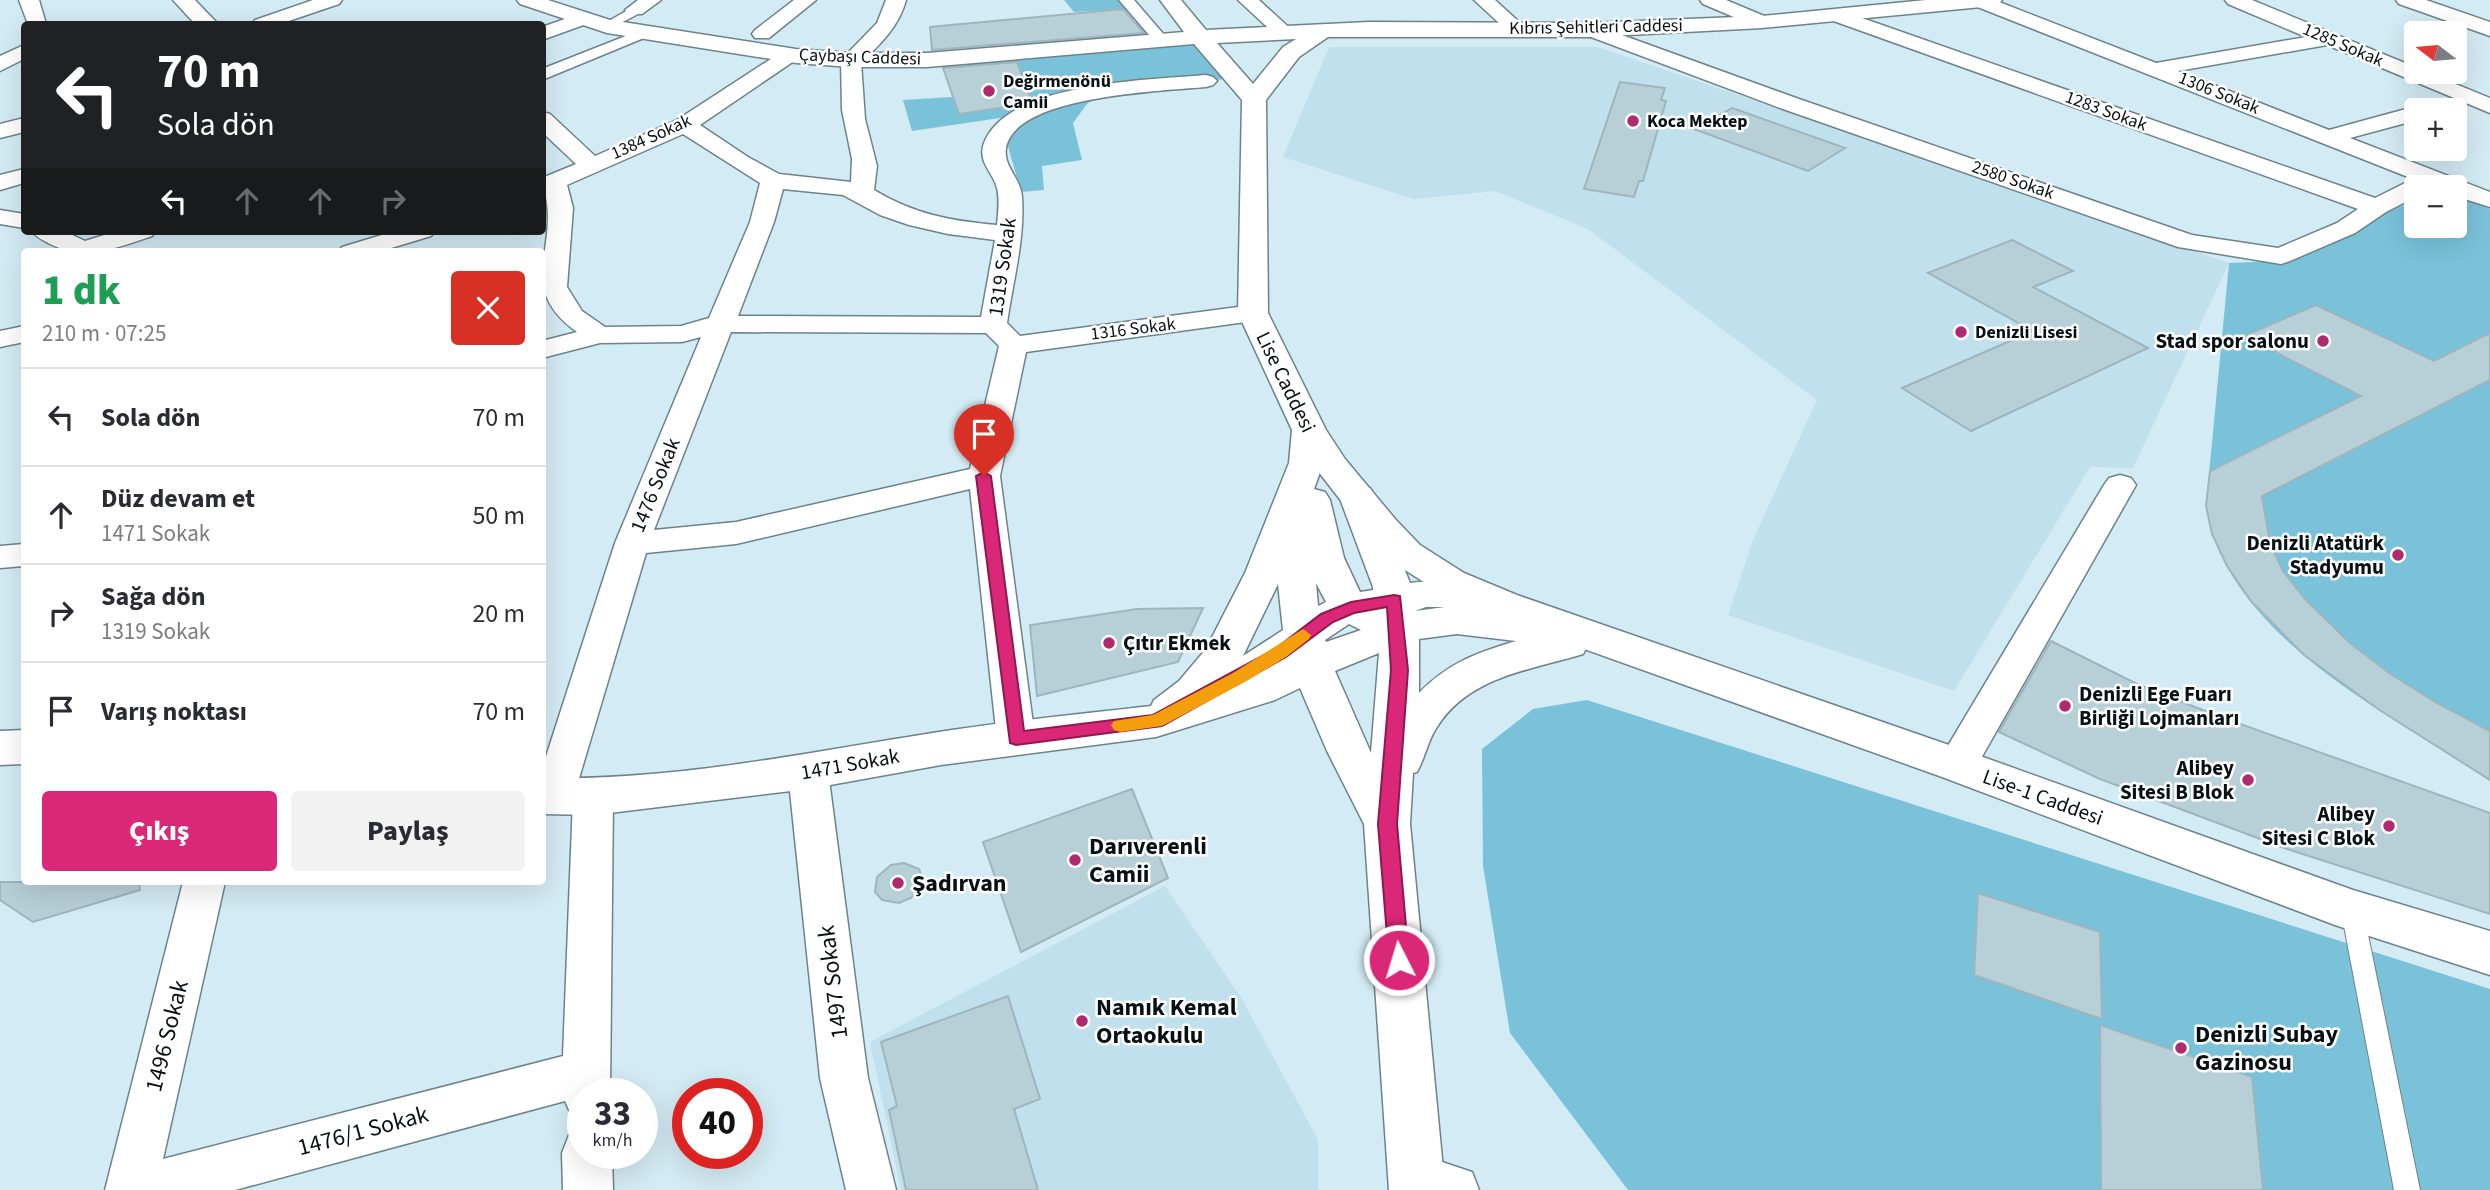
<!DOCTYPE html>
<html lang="tr">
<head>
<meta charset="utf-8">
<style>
	:root { --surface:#fff; --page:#f2f2f3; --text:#2b2b33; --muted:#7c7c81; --line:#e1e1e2; --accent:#db2777 }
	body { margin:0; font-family:"Source Sans 3",sans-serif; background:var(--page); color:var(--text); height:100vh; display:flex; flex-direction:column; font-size:26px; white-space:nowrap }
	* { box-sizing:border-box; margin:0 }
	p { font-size:23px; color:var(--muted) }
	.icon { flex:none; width:38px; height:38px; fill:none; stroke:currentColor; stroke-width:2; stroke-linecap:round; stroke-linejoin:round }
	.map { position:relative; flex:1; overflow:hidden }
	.panel { position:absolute; left:21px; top:248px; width:525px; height:637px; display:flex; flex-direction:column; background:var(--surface); border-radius:7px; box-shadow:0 7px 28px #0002 }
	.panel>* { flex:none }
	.hud { position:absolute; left:21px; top:21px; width:525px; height:214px; border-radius:7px; box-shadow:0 7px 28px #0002; background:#202124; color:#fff; overflow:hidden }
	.needle { width:46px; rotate:286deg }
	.fabs { position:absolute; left:2404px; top:21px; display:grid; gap:14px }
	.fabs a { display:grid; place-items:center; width:63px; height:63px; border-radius:7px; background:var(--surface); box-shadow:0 7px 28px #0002; font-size:35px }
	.speed { position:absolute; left:567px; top:1078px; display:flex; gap:14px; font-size:35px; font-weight:700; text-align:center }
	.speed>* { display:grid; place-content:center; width:91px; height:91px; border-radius:50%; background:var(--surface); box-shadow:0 7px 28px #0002; line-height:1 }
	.speed small { font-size:18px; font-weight:400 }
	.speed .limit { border:10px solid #d22; background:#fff; color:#111 }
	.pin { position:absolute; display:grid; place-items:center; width:60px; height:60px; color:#fff; margin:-72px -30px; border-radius:50% 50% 50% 0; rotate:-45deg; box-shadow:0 0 7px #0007 }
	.pin .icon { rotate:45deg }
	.me { position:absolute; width:77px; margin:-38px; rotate:355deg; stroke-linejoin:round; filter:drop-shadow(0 0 5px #0008) }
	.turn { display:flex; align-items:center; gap:24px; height:147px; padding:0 21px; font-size:32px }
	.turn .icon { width:91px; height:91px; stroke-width:2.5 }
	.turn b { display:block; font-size:49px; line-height:60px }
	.lanes { display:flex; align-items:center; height:66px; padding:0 21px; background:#0003; justify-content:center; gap:35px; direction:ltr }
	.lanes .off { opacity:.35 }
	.round { display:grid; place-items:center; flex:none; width:74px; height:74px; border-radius:7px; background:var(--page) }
	.headline { display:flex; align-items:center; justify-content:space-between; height:119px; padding:0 21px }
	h1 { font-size:42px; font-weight:800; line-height:52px; color:#1e9e55 }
	.primary-button { display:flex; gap:14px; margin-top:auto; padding:14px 21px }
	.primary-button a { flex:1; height:80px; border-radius:7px; background:var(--accent); color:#fff; font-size:28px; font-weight:800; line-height:80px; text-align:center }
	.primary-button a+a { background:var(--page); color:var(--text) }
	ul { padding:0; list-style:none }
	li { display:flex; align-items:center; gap:21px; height:98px; padding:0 21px; border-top:2px solid var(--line) }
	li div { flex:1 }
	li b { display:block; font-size:26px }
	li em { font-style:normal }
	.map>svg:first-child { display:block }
	.built { fill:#bfe0ec }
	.green { fill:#7ac2da }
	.building { fill:#b7cfd7; stroke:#9eb5bd; stroke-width:2 }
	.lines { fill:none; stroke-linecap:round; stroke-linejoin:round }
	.service-casing { stroke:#6d838a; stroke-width:2 }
	.pedestrian-casing { stroke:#6d838a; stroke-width:3 }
	.minor-casing { stroke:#6d838a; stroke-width:3 }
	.tertiary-casing { stroke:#6d838a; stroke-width:3 }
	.secondary-casing { stroke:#6d838a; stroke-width:3 }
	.service { fill:#fff; fill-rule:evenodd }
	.pedestrian { fill:#fff; fill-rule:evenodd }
	.minor { fill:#fff; fill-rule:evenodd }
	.tertiary { fill:#fff; fill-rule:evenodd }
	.secondary { fill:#fff; fill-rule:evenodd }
	.route { fill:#db2777; stroke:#8e194d; stroke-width:2 }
	.slow { fill:#f59e0b }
	.poi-dot { fill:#b02a70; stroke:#fff; stroke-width:2.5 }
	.labels { text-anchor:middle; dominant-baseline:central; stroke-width:5; stroke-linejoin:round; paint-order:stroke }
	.far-street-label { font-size:18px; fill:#081013; stroke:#fff }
	.far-poi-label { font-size:18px; font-weight:bold; fill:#081013; stroke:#fff; text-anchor:start }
	.street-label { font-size:21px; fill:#081013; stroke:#fff }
	.poi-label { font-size:21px; font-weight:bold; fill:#081013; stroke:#fff; text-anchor:end }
	.near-poi-label { font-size:24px; font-weight:bold; fill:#081013; stroke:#fff; text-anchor:start }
	.near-street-label { font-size:24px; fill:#081013; stroke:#fff }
</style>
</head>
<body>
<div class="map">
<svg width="2490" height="1190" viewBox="0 0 2490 1190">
	<rect width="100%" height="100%" fill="#d3ebf4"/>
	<!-- built -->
	<path class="built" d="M1329,47h269l631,216 -96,205 -43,-1 -136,224 -226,-76 25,-75 64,-140 -229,-171 -93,-38 -82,8 -130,-42z
		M1165,886l77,113 76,141v50h-417l-31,-148z"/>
	<!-- green -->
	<path class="green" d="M1064,0h54l8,9 -52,3z
		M1199,37l35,41 -132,15 -15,11 -14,19 9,37 -40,6 2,24 -23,2 -21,-74 -88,13 -9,-31 49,-3 7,17 73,-11 -10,-26 -51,6 -6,-26z
		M2455,196l35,13v562c-101,-50 -267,-142 -284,-265l23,-243 49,-2 139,-62v27h38z
		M1587,700l903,289v201h-862l-118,-157 -27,-167 -1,-117 51,-40z"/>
	<!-- building -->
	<path class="building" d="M1123,9l21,24 -212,17 -2,-23z
		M1017,62l14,38 -11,5 -61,9 -16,-46z
		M1620,82l45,6 -4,12 5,1 -23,80h-4l-5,16 -50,-8z
		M1732,108l113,40 -37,23 -114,-42z
		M2012,240l61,31 -40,16 115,61 -177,83 -69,-43 131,-57 -105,-58z
		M2316,305l118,56 56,-28v47l-228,116 8,48 13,27 22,28 45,44 39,30 46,29 55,29v49l-112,-71 -74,-54 -53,-54 -24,-35 -15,-32 -6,-28 4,-35 151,-75 -117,-60z
		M1203,608l-25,54 -141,34 -7,-71 107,-16z
		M2051,641l88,44 79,31 272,97v101l-203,-65 -187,-70 -101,-47z
		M1132,789l36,89 -147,74 -38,-110z
		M904,863l15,6 3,9 -2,11 -9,9 -12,5 -17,-3 -7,-8 2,-15 14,-12z
		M0,882h139l1,8 -107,32 -33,-22z
		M1978,893l122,39 2,87 -128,-44z
		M1008,996l32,103 -26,10 24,81h-132l-17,-80 8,-4 -16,-64z
		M2100,1025l152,52 11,113h-162z"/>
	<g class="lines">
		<defs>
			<path id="service" d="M2352,901l8,2 3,7 57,280h-26l-53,-280 3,-7z"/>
			<path id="pedestrian" d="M1119,0h15l32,37 3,3 -3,3h-10z
				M635,6l5,1 2,3 -2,3 -33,17 -7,-4z
				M646,28l7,4 -2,3 -109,45v-11z"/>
			<path id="minor" d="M19,0h20l7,24h-18z
				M313,0h29l-3,4 -59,20h-28l3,-4z
				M638,0h23l-19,14h-14l-3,-4z
				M794,0h22l-47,38h-14l-3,-4 3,-4z
				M886,0h20c-7,26 -25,44 -45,62l4,57 12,47 -3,24c40,24 76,31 123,35 1,-11 3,-25 0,-37 -4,-16 -20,-26 -13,-45 23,-61 166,-63 222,-68l7,2 4,4 -4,4 -7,2c-42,4 -191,8 -200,61 -3,19 15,30 16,49 3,42 -9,84 -15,126l13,13 233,-31 10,2 4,6 -4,6 -10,2 -227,31 -26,124 35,263 -5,11 -14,4 -14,-4 -5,-11 -27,-250 -234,55 -90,9 -71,239 4,-6 14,-5 14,5 6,11 -3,297h-27v22l-14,-6 -4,-9 -330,89h-130l78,-308h42l-62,277 400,-103 10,-257 -5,8 -14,5 -12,-4v-39l73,-226 86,-206 -19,5 -82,1 -58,15v-17l35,-9c-62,-44 -18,-83 -32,-139l-3,1v-16l34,-14 -34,-32v-20l8,2 45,42 82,-36 106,-69h14l3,4 -3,4 -97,66 48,32 31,17 72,8 1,-23 -10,-49 -1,-50 36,-37zM683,134l77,49 -10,39 -41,96 -28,8 -76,1 -23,-16 -15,-24 6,-79 -6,-23zM783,189l60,6 37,20 29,10 39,9 47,6 -14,77 -243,-1 36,-94zM731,332l255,1 13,13 -29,123 -234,53 -82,8z
				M1238,0h21l36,33 -3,4h-14z
				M1474,0h21l33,30 -3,4h-14z
				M1700,0h26l43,18 3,4 -3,4h-14l-52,-22z
				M1974,0h20l162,63 150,-26 -78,-33 -3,-4h27l165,68v4h9l64,26v15l-163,-68 -149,26 151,59 88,-24 8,2 1,2h-9v10l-67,18 140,54v15l-35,-11v-9h-38v9l-31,16 -31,21 -65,28 -9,3 -103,-17 -395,-138 -200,-75 -3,-4 3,-4h14l202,73 393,136 86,13 59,-25 21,-14 -530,-190 -3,-4 3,-4h14l533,187 38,-19 -438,-173z
				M582,13l10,6 -3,4 -47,17v-13z
				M24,45v14l-24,12v-15z
				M24,118v14l-24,6v-14z
				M24,169v14l-24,7v-15z
				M0,210l24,4v14l-24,-4z
				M32,231h32l21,10 32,-10h39l-4,5c-34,12 -68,25 -102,8 -7,-4 -13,-6 -18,-13z
				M395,231h40l-4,5 -53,16h-40l4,-5z
				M24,326v16l-24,5v-16z
				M2120,475l11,3 5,7 -165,291 -14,5 -14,-5 -6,-11 6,-11 161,-269 5,-7z
				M24,544v22l-24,2v-22z
				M808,756l14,5 6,11 40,306 28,112h-50l-26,-112 -32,-306 6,-11z
				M583,1130v23h29l1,37h-50l-1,-37 7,-18z
				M1418,1154l54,18 7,18h-82l-4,-11 7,-18z"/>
			<path id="tertiary" d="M173,0h22l23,24h-23z
				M2396,0h30l64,22v14l-91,-32z
				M1309,420l12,3c12,18 0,47 -7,66l11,3 5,8 14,58 16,34 13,-2v-3l-34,-91 5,-8 13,-3 13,3 5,8 35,87c33,-5 67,1 99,10l5,10 -5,9 85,13 6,10 -6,10 -7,2 -4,7c-52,16 -114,22 -146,73 -9,13 -12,31 -20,45l-4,1 -3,51 35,366h-56l-25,-366 -37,-73 -27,-63 -25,12 -119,37 -215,28 -133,24 -215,26 -51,-1v-36c133,3 267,-26 397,-46 70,-11 142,-18 212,-26l3,-6 25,-19 27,-32 39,-76 44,-110 3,-33 5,-7zM1316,583l10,19 -8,4zM1278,584l5,46 -40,26zM1426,607h19l-30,4zM1349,624l12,6 -35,12 -1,-2zM1457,634l59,7c-40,12 -68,22 -97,52v-54zM1379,653l-8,100 -36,-82z
				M24,730v34l-24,1v-34z"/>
			<path id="secondary" d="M517,0h31l62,20 186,29 55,4h76l257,-21 -24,-32h21l25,30 163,-8 221,1 172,-7 164,-16h76l-3,4 -7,2 -230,22 -172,9h-262l-29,20 -33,43 2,213 58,117 19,29 51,61 24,25 44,28 53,22 455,158 381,137 137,41v44l-155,-50 -393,-148 -453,-162 -51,-24 -44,-28 -24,-25 -49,-63 -29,-45 -54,-117 4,-213 -48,-56 -267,23h-76l-55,-4 -189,-30 -87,-29zM1296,39l-13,8 -30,37 -36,-41z"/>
		</defs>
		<!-- service casing -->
		<use href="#service" class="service-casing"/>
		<!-- pedestrian casing -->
		<use href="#pedestrian" class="pedestrian-casing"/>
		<!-- minor casing -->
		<use href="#minor" class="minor-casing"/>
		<!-- tertiary casing -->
		<use href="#tertiary" class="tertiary-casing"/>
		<!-- secondary casing -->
		<use href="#secondary" class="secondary-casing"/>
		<!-- service -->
		<use href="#service" class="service"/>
		<!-- pedestrian -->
		<use href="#pedestrian" class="pedestrian"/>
		<!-- minor -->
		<use href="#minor" class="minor"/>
		<!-- tertiary -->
		<use href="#tertiary" class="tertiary"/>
		<!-- secondary -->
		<use href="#secondary" class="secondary"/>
	</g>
	<!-- route -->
	<path class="route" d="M984,472l7,4 33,255 129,-16 122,-66 46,-35 30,-12 43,-7 6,1 8,74 -11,154 12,136 -3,7 -7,2 -7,-2 -3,-7 -11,-136 13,-154 -4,-63 -33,6 -21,9 -47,35 -124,69 -146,19 -6,-2 -34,-267z"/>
	<!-- slow -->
	<path class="slow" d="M1303,629l8,6 -2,4 -23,18 -41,25 -83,44 -42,6 -6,-2 -3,-5 3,-4 39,-6 80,-42z"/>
	<!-- markers -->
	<g class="poi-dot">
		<circle cx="989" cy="91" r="7"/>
		<circle cx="1633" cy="121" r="7"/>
		<circle cx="1961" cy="332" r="7"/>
		<circle cx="2323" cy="341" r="7"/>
		<circle cx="2398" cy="555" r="7"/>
		<circle cx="1109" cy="643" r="7"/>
		<circle cx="2065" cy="706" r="7"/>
		<circle cx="2248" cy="780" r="7"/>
		<circle cx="2389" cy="826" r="7"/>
		<circle cx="1075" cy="860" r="7"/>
		<circle cx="898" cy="883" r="7"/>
		<circle cx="1082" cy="1021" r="7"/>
		<circle cx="2181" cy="1048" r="7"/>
	</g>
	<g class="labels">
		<!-- far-street labels -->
		<g class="far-street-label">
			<text transform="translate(1596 27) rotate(-1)">Kıbrıs Şehitleri Caddesi</text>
			<text transform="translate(2343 45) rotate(23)">1285 Sokak</text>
			<text transform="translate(860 57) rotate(2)">Çaybaşı Caddesi</text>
			<text transform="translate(2219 93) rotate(22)">1306 Sokak</text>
			<text transform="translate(2106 111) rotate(20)">1283 Sokak</text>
			<text transform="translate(651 137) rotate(-24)">1384 Sokak</text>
			<text transform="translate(2013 180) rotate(19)">2580 Sokak</text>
			<text transform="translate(1133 329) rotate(-7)">1316 Sokak</text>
		</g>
		<!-- far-poi labels -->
		<g class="far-poi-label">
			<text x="1003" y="81">Değirmenönü<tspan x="1003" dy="21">Camii</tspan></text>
			<text x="1647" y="121">Koca Mektep</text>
			<text x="1975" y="332">Denizli Lisesi</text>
		</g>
		<!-- street labels -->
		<g class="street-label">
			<text transform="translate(1002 267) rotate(-82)">1319 Sokak</text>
			<text transform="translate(1286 382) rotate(64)">Lise Caddesi</text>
			<text transform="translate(655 485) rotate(-68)">1476 Sokak</text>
			<text transform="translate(850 764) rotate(-10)">1471 Sokak</text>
			<text transform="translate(2043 797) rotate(20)">Lise-1 Caddesi</text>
		</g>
		<!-- poi labels -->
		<g class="poi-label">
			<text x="2309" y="341">Stad spor salonu</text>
			<text x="2384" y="543">Denizli Atatürk<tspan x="2384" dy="24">Stadyumu</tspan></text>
			<text x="1123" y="643" text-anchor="start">Çıtır Ekmek</text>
			<text x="2079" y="694" text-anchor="start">Denizli Ege Fuarı<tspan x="2079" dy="24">Birliği Lojmanları</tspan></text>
			<text x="2234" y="768">Alibey<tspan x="2234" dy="24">Sitesi B Blok</tspan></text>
			<text x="2375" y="814">Alibey<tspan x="2375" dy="24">Sitesi C Blok</tspan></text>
		</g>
		<!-- near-poi labels -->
		<g class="near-poi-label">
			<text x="1089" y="846">Darıverenli<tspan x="1089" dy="28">Camii</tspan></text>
			<text x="912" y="883">Şadırvan</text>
			<text x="1096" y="1007">Namık Kemal<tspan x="1096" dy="28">Ortaokulu</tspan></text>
			<text x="2195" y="1034">Denizli Subay<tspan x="2195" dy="28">Gazinosu</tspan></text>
		</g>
		<!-- near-street labels -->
		<g class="near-street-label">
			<text transform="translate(833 982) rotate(-97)">1497 Sokak</text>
			<text transform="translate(167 1036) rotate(-76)">1496 Sokak</text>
			<text transform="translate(363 1131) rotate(-15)">1476/1 Sokak</text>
		</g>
	</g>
</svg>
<div class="fabs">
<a><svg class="needle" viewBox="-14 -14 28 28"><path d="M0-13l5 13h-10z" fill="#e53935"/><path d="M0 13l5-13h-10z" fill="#7c7c81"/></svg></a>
<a>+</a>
<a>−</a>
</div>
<div class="speed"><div>33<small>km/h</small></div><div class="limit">40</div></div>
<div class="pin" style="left:984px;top:476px;background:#d93025"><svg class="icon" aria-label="arrive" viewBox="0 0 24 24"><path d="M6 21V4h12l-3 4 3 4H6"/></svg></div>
<svg class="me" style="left:1399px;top:960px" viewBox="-20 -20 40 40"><circle r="17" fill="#db2777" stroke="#fff" stroke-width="3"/><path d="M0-11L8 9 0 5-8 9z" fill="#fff"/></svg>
<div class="hud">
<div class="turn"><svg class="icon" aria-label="left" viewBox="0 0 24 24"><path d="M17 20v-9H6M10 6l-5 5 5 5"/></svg><div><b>70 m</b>Sola dön</div></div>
<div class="lanes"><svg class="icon" aria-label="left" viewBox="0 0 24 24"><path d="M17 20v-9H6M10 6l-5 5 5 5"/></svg><svg class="icon off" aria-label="ahead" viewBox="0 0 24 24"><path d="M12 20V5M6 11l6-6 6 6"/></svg><svg class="icon off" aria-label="ahead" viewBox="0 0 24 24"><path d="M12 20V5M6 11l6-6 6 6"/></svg><svg class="icon off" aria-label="right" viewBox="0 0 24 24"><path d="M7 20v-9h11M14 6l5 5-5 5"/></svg></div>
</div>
<section class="panel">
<div class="headline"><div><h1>1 dk</h1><p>210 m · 07:25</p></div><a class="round" style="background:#d93025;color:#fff"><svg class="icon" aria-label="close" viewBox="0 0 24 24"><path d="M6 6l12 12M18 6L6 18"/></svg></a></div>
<ul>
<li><svg class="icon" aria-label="left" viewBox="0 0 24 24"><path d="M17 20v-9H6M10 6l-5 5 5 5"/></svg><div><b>Sola dön</b></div><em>70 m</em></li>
<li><svg class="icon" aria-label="ahead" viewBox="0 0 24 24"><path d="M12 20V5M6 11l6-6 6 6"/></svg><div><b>Düz devam et</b><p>1471 Sokak</p></div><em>50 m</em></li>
<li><svg class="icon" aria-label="right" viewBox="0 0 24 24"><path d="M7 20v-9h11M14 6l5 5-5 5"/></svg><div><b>Sağa dön</b><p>1319 Sokak</p></div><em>20 m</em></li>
<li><svg class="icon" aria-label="arrive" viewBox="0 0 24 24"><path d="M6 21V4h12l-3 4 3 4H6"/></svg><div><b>Varış noktası</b></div><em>70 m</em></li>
</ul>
<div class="primary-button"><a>Çıkış</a><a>Paylaş</a></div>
</section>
</div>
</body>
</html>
